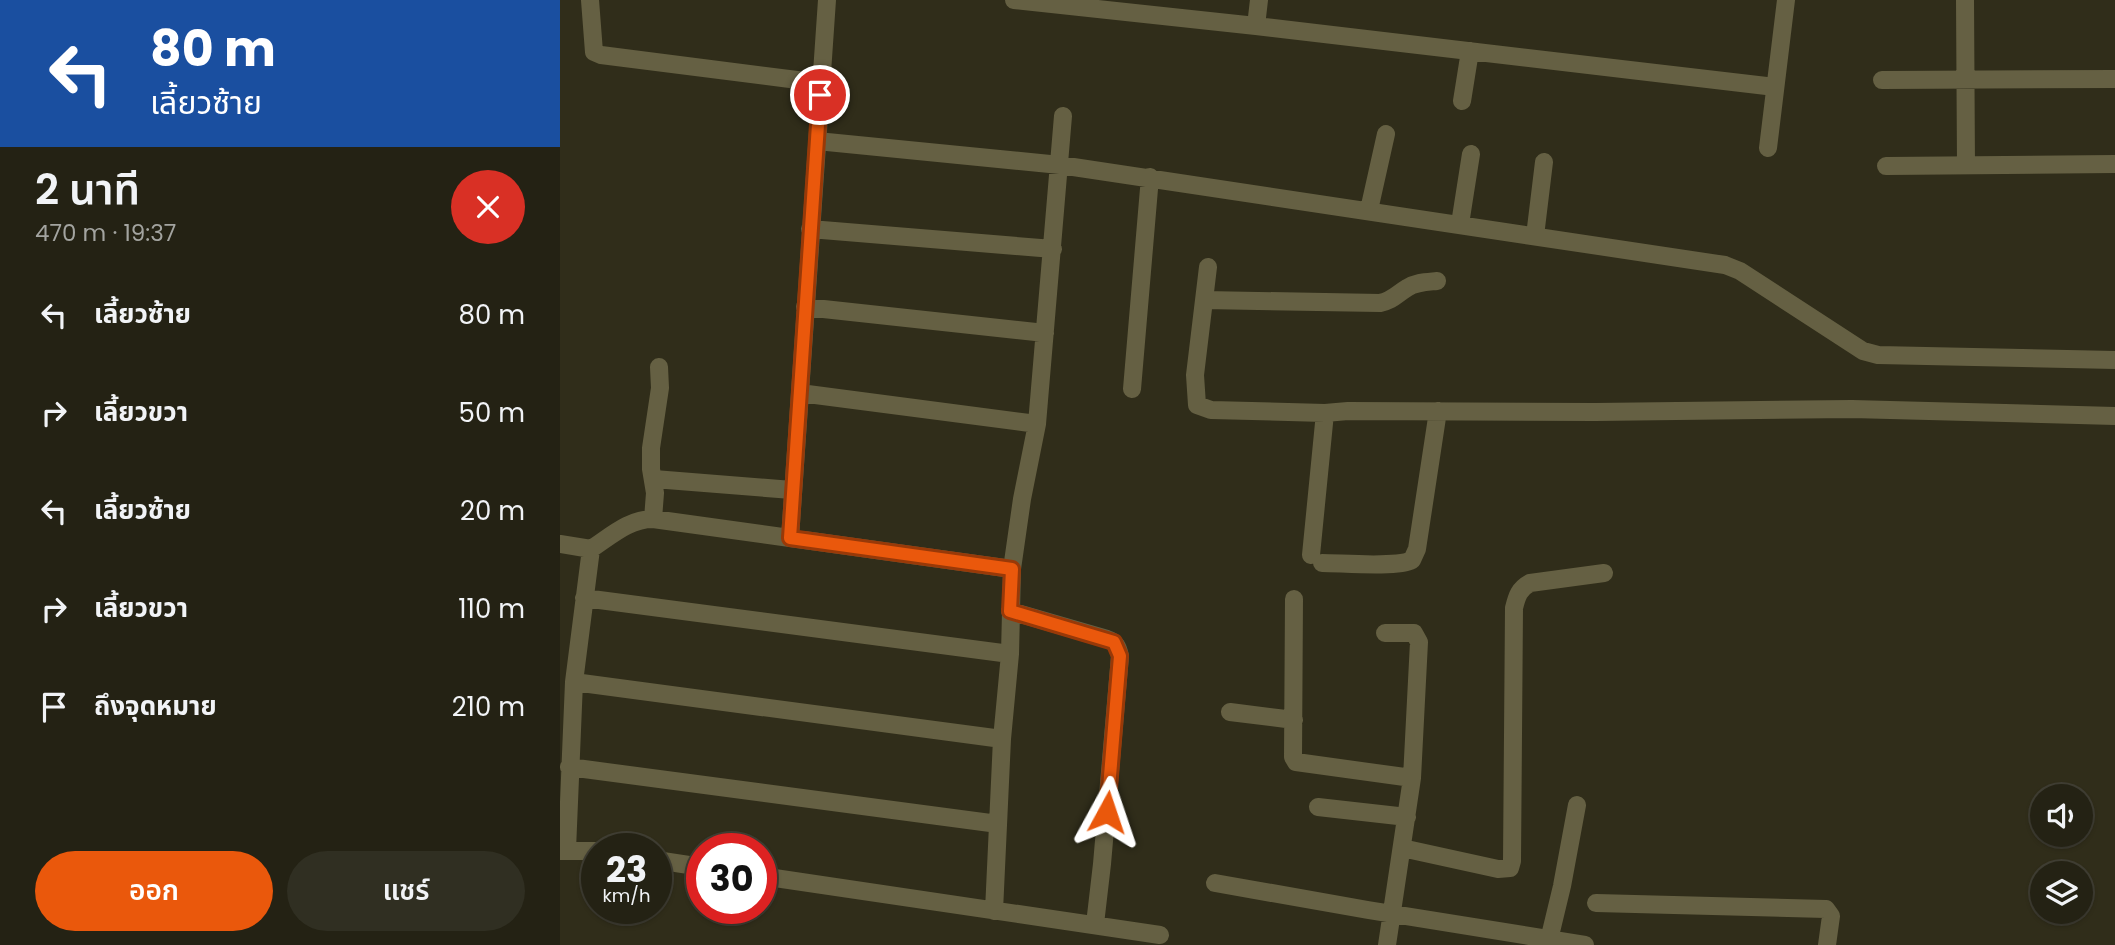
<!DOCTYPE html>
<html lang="th">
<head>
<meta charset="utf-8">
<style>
	:root { --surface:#242214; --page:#302f22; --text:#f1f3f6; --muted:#a3a4a0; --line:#413f34; --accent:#ea580c }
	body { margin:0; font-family:Poppins,"Noto Sans Thai",sans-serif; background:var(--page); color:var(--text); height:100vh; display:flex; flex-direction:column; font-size:26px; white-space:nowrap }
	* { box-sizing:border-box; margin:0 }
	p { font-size:23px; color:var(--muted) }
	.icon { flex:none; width:38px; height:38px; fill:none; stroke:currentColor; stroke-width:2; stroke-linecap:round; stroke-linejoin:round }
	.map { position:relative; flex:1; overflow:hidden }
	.side { display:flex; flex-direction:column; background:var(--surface); width:560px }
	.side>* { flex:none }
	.top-card { background:#1a4fa0; color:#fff; overflow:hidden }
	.fabs { position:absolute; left:1470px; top:784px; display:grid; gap:14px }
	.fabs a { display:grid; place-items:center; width:63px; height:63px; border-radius:50%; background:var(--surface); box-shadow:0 2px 5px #0004,0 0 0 2px var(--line); font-size:35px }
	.speed { position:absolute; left:21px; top:833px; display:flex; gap:14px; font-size:35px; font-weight:700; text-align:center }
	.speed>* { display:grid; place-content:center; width:91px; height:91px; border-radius:50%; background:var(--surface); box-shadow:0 2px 5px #0004,0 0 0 2px var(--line); line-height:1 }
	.speed small { font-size:18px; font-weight:400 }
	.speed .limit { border:10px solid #d22; background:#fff; color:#111 }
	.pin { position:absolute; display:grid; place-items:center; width:60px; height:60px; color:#fff; margin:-30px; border:4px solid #fff; border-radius:50%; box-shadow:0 2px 7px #0007 }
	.me { position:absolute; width:77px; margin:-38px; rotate:5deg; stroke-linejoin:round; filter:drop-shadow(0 0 5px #0008) }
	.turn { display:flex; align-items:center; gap:24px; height:147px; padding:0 35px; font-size:32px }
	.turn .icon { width:91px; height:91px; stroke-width:2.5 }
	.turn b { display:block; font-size:49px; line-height:60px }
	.round { display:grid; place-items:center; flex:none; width:74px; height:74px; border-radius:37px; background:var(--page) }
	.summary { display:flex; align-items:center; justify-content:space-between; height:119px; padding:0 35px }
	h1 { font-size:42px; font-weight:600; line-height:52px }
	.button { display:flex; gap:14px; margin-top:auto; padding:14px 35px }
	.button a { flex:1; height:80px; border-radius:42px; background:var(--accent); color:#fff; font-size:28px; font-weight:600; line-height:80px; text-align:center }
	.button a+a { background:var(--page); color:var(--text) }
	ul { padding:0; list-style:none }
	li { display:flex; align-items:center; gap:21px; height:98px; padding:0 35px }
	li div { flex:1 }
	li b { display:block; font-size:26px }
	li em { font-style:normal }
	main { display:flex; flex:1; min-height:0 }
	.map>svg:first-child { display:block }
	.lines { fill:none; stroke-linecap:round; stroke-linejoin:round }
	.minor { stroke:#656043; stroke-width:18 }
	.route-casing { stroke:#983908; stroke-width:18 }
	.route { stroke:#ea580c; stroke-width:12 }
</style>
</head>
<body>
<main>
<section class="side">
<div class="top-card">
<div class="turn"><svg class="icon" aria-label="left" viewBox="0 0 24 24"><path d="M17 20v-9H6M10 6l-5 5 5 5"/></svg><div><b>80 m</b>เลี้ยวซ้าย</div></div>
</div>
<div class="summary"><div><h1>2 นาที</h1><p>470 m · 19:37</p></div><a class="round" style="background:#d93025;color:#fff"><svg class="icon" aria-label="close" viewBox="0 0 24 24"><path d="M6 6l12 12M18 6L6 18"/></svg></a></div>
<ul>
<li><svg class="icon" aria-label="left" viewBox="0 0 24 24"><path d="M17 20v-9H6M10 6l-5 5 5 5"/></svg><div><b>เลี้ยวซ้าย</b></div><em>80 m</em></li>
<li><svg class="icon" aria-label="right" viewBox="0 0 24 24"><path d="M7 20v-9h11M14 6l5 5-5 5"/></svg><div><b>เลี้ยวขวา</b></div><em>50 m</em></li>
<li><svg class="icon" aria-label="left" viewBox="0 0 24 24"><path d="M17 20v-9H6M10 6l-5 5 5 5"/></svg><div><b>เลี้ยวซ้าย</b></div><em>20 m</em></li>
<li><svg class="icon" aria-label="right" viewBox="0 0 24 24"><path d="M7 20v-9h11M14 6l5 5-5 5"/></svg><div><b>เลี้ยวขวา</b></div><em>110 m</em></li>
<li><svg class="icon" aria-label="arrive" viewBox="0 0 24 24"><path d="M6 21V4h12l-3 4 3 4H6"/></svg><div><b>ถึงจุดหมาย</b></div><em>210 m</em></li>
</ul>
<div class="button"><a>ออก</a><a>แชร์</a></div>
</section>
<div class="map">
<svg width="1555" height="945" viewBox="0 0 1555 945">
	<rect width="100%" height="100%" fill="#302d1a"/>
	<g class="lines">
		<!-- minor -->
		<path class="minor" d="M30,0l4,52 7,3 220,28
			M454,0l242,26 519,61
			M1405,0l1,165
			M696,26l3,-26
			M1322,80l233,-1
			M902,101l8,-50
			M257,141l243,24 665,100 15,6 123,80 15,4 237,5
			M1208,148l18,-148
			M1326,166l229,-2
			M809,210l17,-76
			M900,224l11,-70
			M250,229l243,20
			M975,236l9,-74
			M648,267l-13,108 2,30 14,5 114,3
			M644,300l176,3c12,-2 17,-9 27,-15 9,-6 19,-6 30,-7
			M245,307l240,26
			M572,389l18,-212
			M240,393l237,31
			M94,479l138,11
			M93,519l2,-26 -4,-24v-21l9,-60 -1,-21
			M230,538l37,-538
			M0,544l31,5
			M751,555l14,-142 23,-2 247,1 257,-3 263,7
			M762,563c20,0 75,5 90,-3l5,-11 21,-138
			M24,598l426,56
			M734,599l-1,158 3,5 116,16
			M450,611l97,28c9,3 11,8 13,17l-18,208 -7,60
			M825,633h29l5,9 -7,136 -25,167
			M14,682l428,57
			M670,712l64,8
			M9,767l429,57
			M758,807l89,10
			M842,848l96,21 12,-1 2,-7 2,-253c3,-12 5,-19 16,-25l74,-10
			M7,850l7,-168 17,-133c20,-13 38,-30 62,-30l359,50
			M0,851h37
			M96,860l46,7
			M201,876l399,59
			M655,883l153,27 217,35
			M1036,903l230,6 5,7 -4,29
			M434,911l8,-172 8,-85 2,-85 10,-70 15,-75 26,-308
			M989,940l13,-54 15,-81"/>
	</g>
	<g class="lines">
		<defs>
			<path id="route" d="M260,95l-30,443 222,31 -2,42 104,31 6,14 -13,156"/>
		</defs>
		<!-- route casing -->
		<use href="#route" class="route-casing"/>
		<!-- route -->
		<use href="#route" class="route"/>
	</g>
</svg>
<div class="fabs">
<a><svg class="icon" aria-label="sound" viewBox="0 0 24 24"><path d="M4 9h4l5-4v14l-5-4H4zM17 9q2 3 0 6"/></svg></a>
<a><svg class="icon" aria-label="layers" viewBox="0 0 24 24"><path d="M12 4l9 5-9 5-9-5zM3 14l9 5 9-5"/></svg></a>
</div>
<div class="speed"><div>23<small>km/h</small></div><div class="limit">30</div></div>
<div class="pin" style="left:260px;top:95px;background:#d93025"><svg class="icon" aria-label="arrive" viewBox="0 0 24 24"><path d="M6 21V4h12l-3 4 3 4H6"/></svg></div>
<svg class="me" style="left:547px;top:812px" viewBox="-20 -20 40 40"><path d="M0-17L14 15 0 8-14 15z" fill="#ea580c" stroke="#fff" stroke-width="4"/></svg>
</div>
</main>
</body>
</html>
